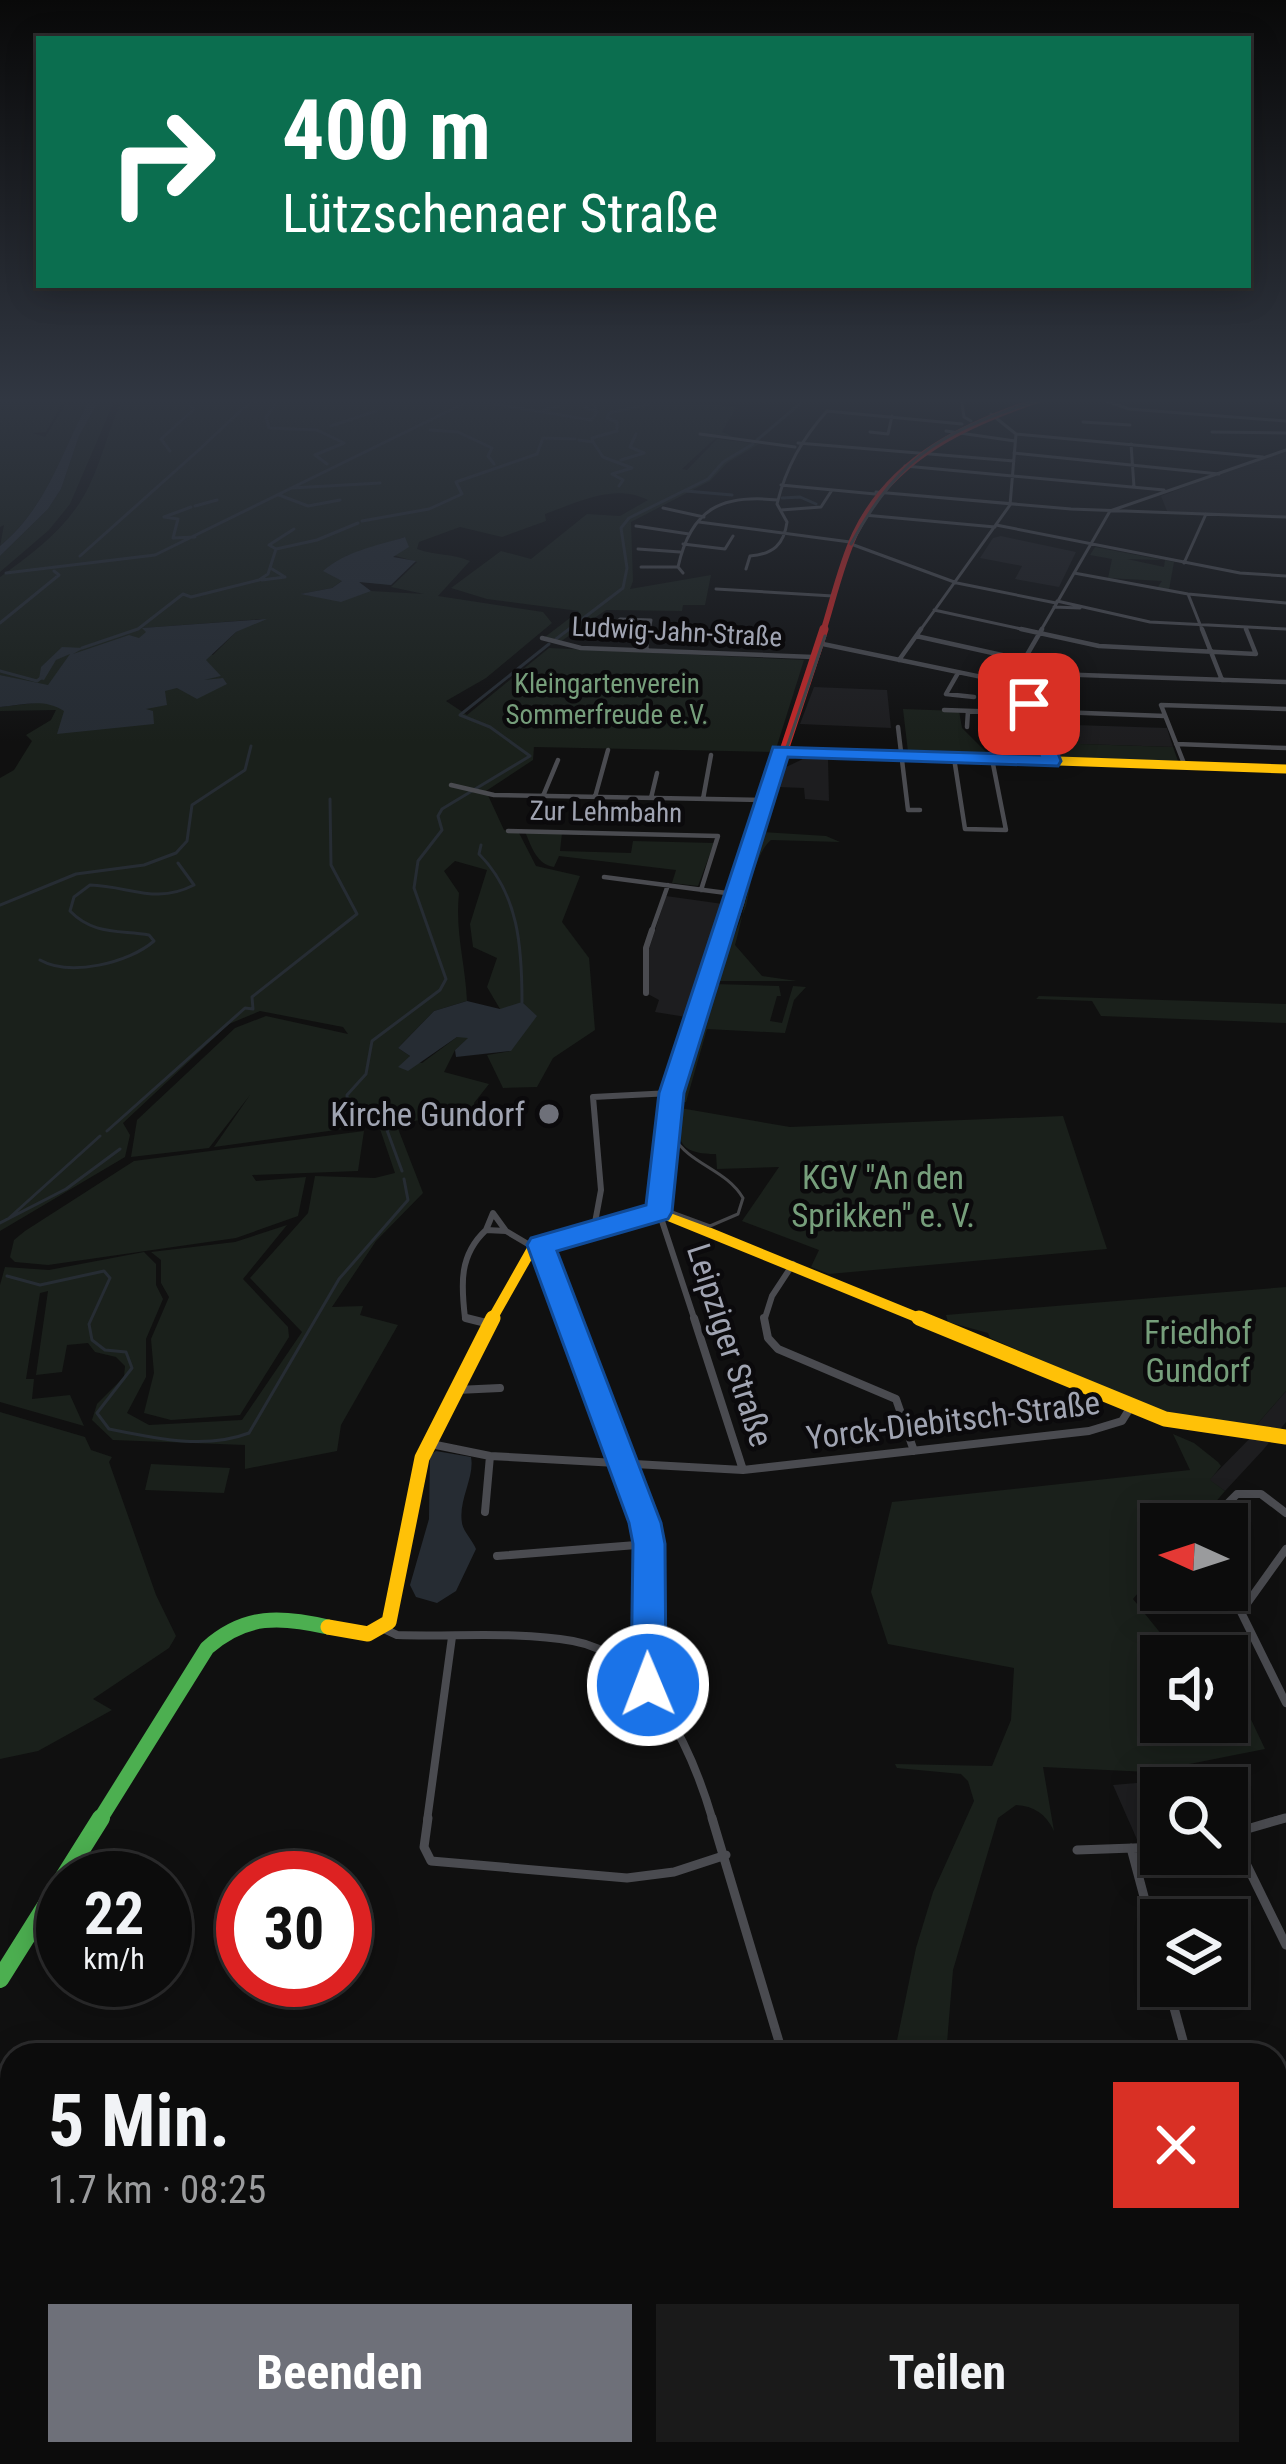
<!DOCTYPE html>
<html lang="de">
<head>
<meta charset="utf-8">
<style>
	:root { --surface:#0c0c0c; --page:#1a1a1a; --text:#f1f3f6; --muted:#9a9b9d; --line:#2c2c2d; --accent:#6e7079 }
	body { margin:0; font-family:"Roboto Condensed",sans-serif; background:var(--page); color:var(--text); height:100vh; display:flex; flex-direction:column; font-size:45px; white-space:nowrap }
	* { box-sizing:border-box; margin:0 }
	p { font-size:39px; color:var(--muted) }
	.icon { flex:none; width:66px; height:66px; fill:none; stroke:currentColor; stroke-width:2; stroke-linecap:round; stroke-linejoin:round }
	.map { position:relative; flex:1; overflow:hidden }
	.sheet { position:absolute; left:0px; top:2043px; width:1287px; height:423px; display:flex; flex-direction:column; background:var(--surface); border-radius:36px 36px 0 0; box-shadow:0 6px 30px #0003,0 0 0 3px var(--line) }
	.sheet>* { flex:none }
	.hud { position:absolute; left:36px; top:36px; width:1215px; height:252px; border-radius:0px; box-shadow:0 6px 30px #0003,0 0 0 3px var(--line); background:#0b6e4f; color:#fff; overflow:hidden }
	.needle { width:78px; rotate:273deg }
	.buttons { position:absolute; left:1140px; top:1503px; display:grid; gap:24px }
	.buttons a { display:grid; place-items:center; width:108px; height:108px; border-radius:0px; background:var(--surface); box-shadow:0 6px 30px #0003,0 0 0 3px var(--line); font-size:60px }
	.speed { position:absolute; left:36px; top:1851px; display:flex; gap:24px; font-size:60px; font-weight:700; text-align:center }
	.speed>* { display:grid; place-content:center; width:156px; height:156px; border-radius:50%; background:var(--surface); box-shadow:0 6px 30px #0003,0 0 0 3px var(--line); line-height:1 }
	.speed small { font-size:30px; font-weight:400 }
	.speed .limit { border:18px solid #d22; background:#fff; color:#111 }
	.pin { position:absolute; display:grid; place-items:center; width:102px; height:102px; color:#fff; margin:-51px; border-radius:24px; box-shadow:0 6px 18px #0006 }
	.me { position:absolute; width:132px; margin:-66px; rotate:359deg; stroke-linejoin:round; filter:drop-shadow(0 0 9px #0008) }
	.turn { display:flex; align-items:center; gap:42px; height:252px; padding:0 48px; font-size:54px }
	.turn .icon { width:156px; height:156px; stroke-width:2.5 }
	.turn b { display:block; font-size:84px; line-height:102px }
	.round { display:grid; place-items:center; flex:none; width:126px; height:126px; border-radius:0px; background:var(--page) }
	.overview { display:flex; align-items:center; justify-content:space-between; height:204px; padding:0 48px }
	h1 { font-size:72px; font-weight:700; line-height:90px }
	.action { display:flex; gap:24px; margin-top:auto; padding:24px 48px }
	.action a { flex:1; height:138px; border-radius:0px; background:var(--accent); color:#fff; font-size:48px; font-weight:700; line-height:138px; text-align:center }
	.action a+a { background:var(--page); color:var(--text) }
	.map>svg:first-child { display:block }
	.built { fill:#1d1d1f }
	.green { fill:#1a201b; fill-rule:evenodd }
	.water { fill:#262c33 }
	.lines { fill:none; stroke-linecap:round; stroke-linejoin:round }
	.stream { stroke:#262c33; stroke-width:3 }
	.street-far4 { stroke:#4a4b50; stroke-width:3 }
	.street-far3 { stroke:#4a4b50; stroke-width:4.5 }
	.street-far2 { stroke:#4a4b50; stroke-width:6 }
	.street-far1 { stroke:#4a4b50; stroke-width:8 }
	.street { stroke:#4a4b50; stroke-width:9 }
	.fast-far1 { stroke:#4caf50; stroke-width:15 }
	.fast { stroke:#4caf50; stroke-width:18 }
	.slow-far2 { stroke:#ffc107; stroke-width:9 }
	.slow-far1 { stroke:#ffc107; stroke-width:10 }
	.slow { stroke:#ffc107; stroke-width:15 }
	.jam-far2 { stroke:#c62828; stroke-width:6 }
	.jam-far1 { stroke:#c62828; stroke-width:9 }
	.jam { stroke:#c62828; stroke-width:10 }
	.tram { stroke:#454649; stroke-width:3 }
	.route { fill:#1a73e8; stroke:#114b97; stroke-width:3 }
	.poi-dot { fill:#6e7079; stroke:#0b0a0c; stroke-width:4.5 }
	.labels { text-anchor:middle; dominant-baseline:central; stroke-width:9; stroke-linejoin:round; paint-order:stroke }
	.far-street-label { font-size:27px; fill:#a0a4b2; stroke:#0b0a0c }
	.far-park-label { font-size:27px; fill:#769e7b; stroke:#0b0a0c }
	.poi-label { font-size:33px; fill:#a0a4b2; stroke:#0b0a0c; text-anchor:end }
	.park-label { font-size:33px; fill:#769e7b; stroke:#0b0a0c }
	.street-label { font-size:33px; fill:#a0a4b2; stroke:#0b0a0c }
</style>
</head>
<body>
<div class="map">
<svg width="1286" height="2464" viewBox="0 0 1286 2464">
	<rect width="100%" height="100%" fill="#101010"/>
	<!-- built -->
	<path class="built" d="M1286,449v69l-119,-7 -6,-15z
		M1001,536l75,16 -17,35 -44,-8 7,-13 -42,-8 13,-20z
		M814,687l73,3 4,38 -91,-4z
		M1075,725l92,3 6,19 -94,-3z
		M805,758h23l1,43 -24,-2 -1,-11 -26,-1 6,-19z
		M666,896l57,8 -37,113 -31,-5 4,-12 -11,-6 1,-45z
		M1286,1391v31l-23,28 -38,41 -16,-11 48,-49 -4,-2z
		M1183,1779l5,9h-27v54l-22,2 -26,-59z"/>
	<!-- green -->
	<path class="green" d="M0,397h66l-20,35 -13,1 12,4 25,-40 -1,9 6,-9 3,4 1,-4h12c-30,54 -42,108 -91,149l4,-21 -4,2z
		M101,397h15l-46,107 -21,26 -49,42v-16l48,-47 13,-20 18,-53z
		M124,397h560v6l53,3 -15,26 12,5 -15,-2 -37,34 5,1 30,-31 42,5 -32,19 -17,18 -79,41 2,59 -3,8 81,-14 -6,30h-22l-1,6 -76,-1 -46,32 -15,-5 34,-26 -92,-12 -36,-11 50,-37 30,8 56,-45 33,2 28,-16c-34,-17 -69,2 -103,14l1,7 -44,16 -42,-10 -41,15 -2,7c20,7 34,4 53,12l-32,35 105,16 9,11 -66,55 -40,23 21,14 82,-67 255,12 -29,92 -241,-5 -1,13 -47,31 18,39 15,3 17,33 44,10 -18,46 27,36 6,72 -42,28 -16,29 -34,1 -16,-33 24,-4 -11,-42 -13,-22 10,-29 -24,-11 -3,-23 17,-54 -32,-9 -11,10 15,22c-4,40 6,68 8,108l-33,10 -36,37 12,8 -2,5 14,2 35,-26h13l-15,13 -11,22 45,12 -15,19 2,9 -97,14 -21,-4 -1,5 -143,20 36,-52 -41,53 -78,9 6,-37 98,-92 31,-12 82,18 -5,-7 -83,-16 -31,13 -106,99 7,12 -5,22 -125,74v-453l14,-8 18,-29 -6,-6 25,-15 5,-10 -56,1v-4l43,-5 16,5 -9,-20 -50,-12v-98c36,-26 71,-52 90,-93 14,-29 19,-59 34,-87zM405,537l-52,44 38,4 2,-30 24,7 -26,25 33,7 -53,-3 -24,-7 -13,16 -33,-6 31,-6 11,-8 -5,-3 8,-21zM262,619l-26,13 -23,23 -70,-27z
		M1095,547l68,13 -36,-1 37,8 1,-7 9,2 -5,28 -12,-2 5,-7 -54,-3 4,-19 -22,-4z
		M903,709l56,2 3,17 24,24 -1,3 -77,-3z
		M1051,729l25,1 4,14 93,3 5,14 -118,-4 -16,-26z
		M525,832l37,1 -2,18 71,2 2,-12 81,2 -16,43 -26,-3 4,-13 -117,-14 -5,11c-18,-3 -22,-20 -29,-35z
		M761,832l65,4 14,6 -69,-2c-19,15 -28,79 -36,105l27,31 35,5h-81l30,-75z
		M715,984l64,2 2,10h-4l-7,25 12,2 11,-37 13,1 -12,13 -9,33 -78,-4 -21,73h-6z
		M1039,996l247,8v19l-185,-7 -9,-15 -56,-2z
		M680,1108l110,19 273,-11 44,133 -278,25 -18,-7 8,-17 -77,-29 37,-54 -62,2 -1,-15c-36,0 -41,-12 -36,-46z
		M397,1126l26,67 -47,48 -44,66 31,-1 -3,9 38,10 -57,100 -4,26 -92,18v-24l-132,-5 -21,-20 5,-16 27,-27 1,-11 -9,-9 -21,-5 -7,-9 -21,2 -5,27 -26,3 12,-84 -8,2 -14,86h8l-2,20 38,-4 14,31 -84,-24v-117l5,-18 44,3 95,-18 12,12v21l7,14 -17,40v38l-19,36 22,12 93,-5 60,-88 -52,-54 58,-65 7,-37 60,2 20,-5 -15,-44z
		M364,1131l-6,40 -106,4 4,6 50,-4 -8,39 -62,22 -188,27 -33,-3 -5,-5 4,-17 11,-9 109,-70z
		M287,1225l-44,54 45,48 1,10 -49,78 -69,5 -27,-7 10,-40 -3,-34 18,-42 -8,-14v-23l-10,-8 84,-10z
		M1286,1287v104l-33,38 -72,-9 -191,-82 -2,-5 -40,-11 -2,-7z
		M0,1412l85,25 6,13 21,7 -3,5 47,133 20,41 -7,12 -76,51 19,11 -74,41 -38,8z
		M1173,1434l21,9 24,19 3,4 -11,14 15,11 -28,33h-36v42l-28,33 41,51 19,6h-32v66h66v-53l38,80 -116,23 -106,-5 11,64c-8,-17 -20,-25 -38,-26l-18,13 -45,152 -7,85h-52l22,-107 17,-56 41,-91 -6,-20 -7,-7 -64,-6 -2,-4 97,2 19,-46 3,-52 -126,-24 -17,-52 21,-90 298,-32z
		M151,1464l79,4 -6,25 -79,-3z
		M0,2110l12,1v343h248v10h-260z"/>
	<!-- water -->
	<path class="water" d="M91,397h10l-22,39 -18,53 -13,20 -48,47v-10c49,-41 61,-95 91,-149z
		M405,537l4,10 -16,10 23,4 -25,24 -32,-3 12,9 -30,11 -41,-8 32,-6 10,-7 -19,-10c23,-20 53,-25 82,-34z
		M267,619l-31,13 -30,28 15,16 -17,4 19,-2 4,6 -30,15 -20,-11 -12,3 2,14 -21,4 7,2 1,13 -97,10 7,-23c-20,-13 -41,-6 -64,-4v-32l48,10 22,-31 -14,6 -12,20 -5,-1 2,-12 21,-20 22,1 -11,6 56,-19 10,3 7,-6 -4,-4z
		M467,1001l33,8 22,-7 15,14 -26,35 -55,6 -1,-7 13,-12 -11,-1 -49,34 -10,-4 12,-11 -12,-8 36,-37z
		M436,1451l35,6c4,20 -13,43 -9,66 1,8 11,18 14,26l-20,42 -19,12 -21,-6 -6,-12 19,-66 1,-64z"/>
	<g class="lines">
		<!-- stream -->
		<path class="stream" d="M149,397l2,7
			M453,397l138,23 6,-8 -4,-9
			M549,397l-4,3 17,2
			M565,402l7,-5
			M276,404l-10,13 3,11 48,2 27,13 -29,12 12,9
			M495,405l20,-8
			M585,407l12,5
			M543,410l16,-4
			M331,426l45,-15
			M617,429v-7l-10,-4 2,-5 39,-9v-7
			M430,430l28,2 34,16 -4,8 6,8
			M579,440l14,2 -1,-4 25,-7
			M757,440l51,-43
			M593,442l10,15 29,11 -20,6 11,6 -4,6
			M202,447l49,-46
			M170,451l-9,-12 33,-30 -10,-12
			M621,460l23,-7 -14,-6 6,-13
			M292,488l88,-5
			M686,491l46,4
			M279,495l29,11 32,-6
			M782,498l18,-1 16,7
			M195,506l22,-6
			M191,507l-27,10 14,2 -5,19 22,-1
			M362,521l67,-12 33,-15 -6,-12 81,-28 6,-16 32,1
			M276,549l-7,-4 25,-16
			M80,556l121,-108
			M6,573l149,-18 322,-158
			M262,580l23,-3 -13,-8
			M0,623l59,-48 -5,-4
			M556,639l67,-51 4,-20 -6,-40 8,-10 79,-39 15,-17 30,-18
			M82,648l56,-19 45,-35 8,3 68,-17 9,-6 8,-25 41,-9 41,-17
			M0,671l37,10 5,-4
			M481,845l-2,9c40,40 43,94 43,148
			M0,905l76,-31 68,-9 32,-12 11,-12 5,-36 53,-35 6,-24
			M40,960c30,17 89,3 114,-19l-5,-6c-30,-5 -56,0 -79,-24l4,-14 16,-12c40,1 65,20 104,0l-16,-22
			M107,1131l138,-123 8,1 -1,-12 105,-83 -26,-49 -1,-66
			M402,1171l-18,-49 -36,-11 -1,-16 19,-21 6,-33 68,-51 6,-11 -32,-91 4,-27 24,-31 -4,-14 4,-7 88,-53 -40,-29 -30,-12 89,-71
			M8,1219l92,-83
			M0,1223l66,-34 54,-40
			M7,1276l33,9 64,-14 6,7 -21,46 3,16 13,10 21,2 6,16 -35,45 12,16c44,9 96,21 140,4l90,-154 69,-79 -4,-21"/>
		<!-- street-far4 -->
		<path class="street-far4" d="M961,397l3,20 7,4
			M1095,397l34,12 157,12
			M1083,422l47,3
			M946,431l69,10
			M870,432l18,2 4,-18
			M1212,432l74,1
			M700,434l95,13
			M1016,434l247,23
			M798,443l216,18
			M1131,444l3,43
			M1014,453l205,21
			M905,466l259,24
			M781,485l94,9
			M876,492l195,17 215,8
			M663,508l41,9
			M781,510l40,-3 11,-17
			M864,515l131,12
			M699,522l151,20
			M996,525l244,48 46,3
			M636,526l53,8
			M683,544l42,5 8,-13
			M851,544l106,39 99,20
			M638,549l42,3
			M1184,563l22,-49
			M641,567h37
			M746,569l4,-13c23,-2 34,-11 37,-34l-10,-18c9,-37 25,-65 50,-93l135,13
			M683,573l-5,-6c13,-59 44,-73 100,-67
			M1074,573l114,21 98,9
			M716,589l117,7
			M1188,594l15,38
			M1057,601l93,21 136,7
			M1054,607l26,1
			M934,610l101,22
			M1245,627l2,5
			M608,632l12,-13 31,1 -2,12
			M919,632l91,-127 6,-71 -25,-20
			M1040,632l70,-121 176,-61"/>
		<!-- street-far3 -->
		<path class="street-far3" d="M611,629l-4,4 41,3
			M1021,629l78,17 157,8 -10,-25
			M1202,629l20,51
			M648,636l2,-7
			M916,636l108,24
			M542,638l39,10 232,9
			M818,643l207,43
			M646,650l2,-14
			M899,660l22,-31
			M958,673l-12,21 28,3
			M1023,673l263,9
			M994,681l-6,15 13,2
			M944,710l88,3
			M1031,711l134,5
			M1036,725l15,36
			M898,727l10,83h12
			M967,727l1,-16
			M992,742l16,-9 -3,-21
			M1176,744l110,4
			M954,758l11,71 41,1 -14,-71
			M1040,761l-16,-101 18,-31
			M1185,766l-24,-61 125,4
			M451,785l43,10 270,5
			M543,796l15,-36
			M595,797l13,-47
			M651,798l6,-25
			M703,799l8,-44
			M508,831l210,5 -17,54
			M604,877l130,17
			M651,933l17,-48"/>
		<!-- street-far2 -->
		<path class="street-far2" d="M646,993v-45l6,-18
			M659,1212l36,109
			M493,1213l13,18 -20,-1z
			M594,1228l7,-38 -8,-93 78,-4
			M506,1231l27,16
			M541,1246l28,75
			M479,1321l-14,-3c-4,-34 -6,-63 21,-88
			M764,1321l8,-25 21,-32"/>
		<!-- street-far1 -->
		<path class="street-far1" d="M466,1318l20,5
			M568,1318l77,206 4,20 -1,141
			M694,1318l49,152
			M764,1318l4,20 10,11 118,50 18,52
			M457,1390l43,-2
			M431,1444l59,12 253,14 346,-39 33,-10 10,-16
			M485,1512l5,-56
			M1207,1524l30,-30h24l25,19
			M1286,1549l-45,63 45,91
			M497,1556l152,-12
			M384,1629l13,6c57,2 120,-4 176,6 79,14 120,112 140,180
			M427,1821l25,-184
			M1274,1821l12,-3"/>
		<!-- street -->
		<path class="street" d="M428,1818l-4,29 7,14 196,17 47,-6 52,-17
			M712,1818l71,237
			M1231,1833l55,112
			M1230,1834l55,-16
			M1131,1848l30,112
			M1077,1850l84,-3
			M1168,1986l19,69
			M1275,2233l10,14
			M830,2454v10
			M1047,2464l12,-10"/>
		<!-- fast-far1 -->
		<path class="fast-far1" d="M99,1821l108,-173c38,-34 74,-32 121,-21"/>
		<!-- fast -->
		<path class="fast" d="M0,1979l101,-161"/>
		<!-- slow-far2 -->
		<path class="slow-far2" d="M780,751l506,18"/>
		<!-- slow-far1 -->
		<path class="slow-far1" d="M659,1212l267,109
			M491,1321l42,-74 126,-35"/>
		<!-- slow -->
		<path class="slow" d="M919,1318l246,101 121,18
			M328,1627l40,7 21,-12 33,-164 71,-140"/>
		<!-- jam-far2 -->
		<path class="jam-far2" d="M823,632c10,-32 18,-68 32,-98 37,-78 115,-112 192,-137"/>
		<!-- jam-far1 -->
		<path class="jam-far1" d="M724,933l100,-304"/>
		<!-- jam -->
		<path class="jam" d="M659,1212l12,-119 54,-163"/>
		<!-- tram -->
		<path class="tram" d="M851,544c51,-94 99,-116 198,-147
			M673,1136c17,29 53,33 70,62l-5,16 -28,12 -38,-14 -6,-16z
			M673,1136l6,-47 64,-186 16,-74 66,-193"/>
	</g>
	<!-- sky -->
	<linearGradient id="sky" x2="0" y2="1"><stop stop-color="#090909"/><stop offset="0.54" stop-color="#313742"/><stop offset="1" stop-color="#313742" stop-opacity="0"/></linearGradient>
	<rect width="1286" height="742" fill="url(#sky)"/>
	<!-- route -->
	<path class="route" d="M1029,698l10,6 22,57 -3,5 -270,-9 -104,336 -12,119 -4,7 -111,32 104,272 4,21 1,141 -5,12 -13,5 -12,-5 -5,-12 2,-141 -4,-21 -102,-278 4,-7 115,-33 13,-112 114,-346 266,8 -19,-51z"/>
	<!-- markers -->
	<circle class="poi-dot" cx="549" cy="1114" r="12"/>
	<g class="labels">
		<!-- far-street labels -->
		<g class="far-street-label">
			<text transform="translate(677 632) rotate(3)">Ludwig-Jahn-Straße</text>
			<text transform="translate(606 812) rotate(1)">Zur Lehmbahn</text>
		</g>
		<!-- far-park labels -->
		<g class="far-park-label">
			<text x="607" y="684">Kleingartenverein<tspan x="607" dy="31">Sommerfreude e.V.</tspan></text>
		</g>
		<!-- poi labels -->
		<g class="poi-label">
			<text x="525" y="1114">Kirche Gundorf</text>
		</g>
		<!-- park labels -->
		<g class="park-label">
			<text x="883" y="1177">KGV "An den<tspan x="883" dy="38">Sprikken" e. V.</tspan></text>
			<text x="1198" y="1332">Friedhof<tspan x="1198" dy="38">Gundorf</tspan></text>
		</g>
		<!-- street labels -->
		<g class="street-label">
			<text transform="translate(730 1345) rotate(72)">Leipziger Straße</text>
			<text transform="translate(953 1420) rotate(-7)">Yorck-Diebitsch-Straße</text>
		</g>
	</g>
</svg>
<div class="buttons">
<a><svg class="needle" viewBox="-14 -14 28 28"><path d="M0-13l5 13h-10z" fill="#e53935"/><path d="M0 13l5-13h-10z" fill="#9a9b9d"/></svg></a>
<a><svg class="icon" aria-label="sound" viewBox="0 0 24 24"><path d="M4 9h4l5-4v14l-5-4H4zM17 9q2 3 0 6"/></svg></a>
<a><svg class="icon" aria-label="search" viewBox="0 0 24 24"><circle cx="10" cy="10" r="6"/><path d="M15 15l6 6"/></svg></a>
<a><svg class="icon" aria-label="layers" viewBox="0 0 24 24"><path d="M12 4l9 5-9 5-9-5zM3 14l9 5 9-5"/></svg></a>
</div>
<div class="speed"><div>22<small>km/h</small></div><div class="limit">30</div></div>
<div class="pin" style="left:1029px;top:704px;background:#d93025"><svg class="icon" aria-label="arrive" viewBox="0 0 24 24"><path d="M6 21V4h12l-3 4 3 4H6"/></svg></div>
<svg class="me" style="left:648px;top:1685px" viewBox="-20 -20 40 40"><circle r="17" fill="#1a73e8" stroke="#fff" stroke-width="3"/><path d="M0-11L8 9 0 5-8 9z" fill="#fff"/></svg>
<div class="hud">
<div class="turn"><svg class="icon" aria-label="right" viewBox="0 0 24 24"><path d="M7 20v-9h11M14 6l5 5-5 5"/></svg><div><b>400 m</b>Lützschenaer Straße</div></div>
</div>
<section class="sheet">
<div class="overview"><div><h1>5 Min.</h1><p>1.7 km · 08:25</p></div><a class="round" style="background:#d93025;color:#fff"><svg class="icon" aria-label="close" viewBox="0 0 24 24"><path d="M6 6l12 12M18 6L6 18"/></svg></a></div>
<div class="action"><a>Beenden</a><a>Teilen</a></div>
</section>
</div>
</body>
</html>
